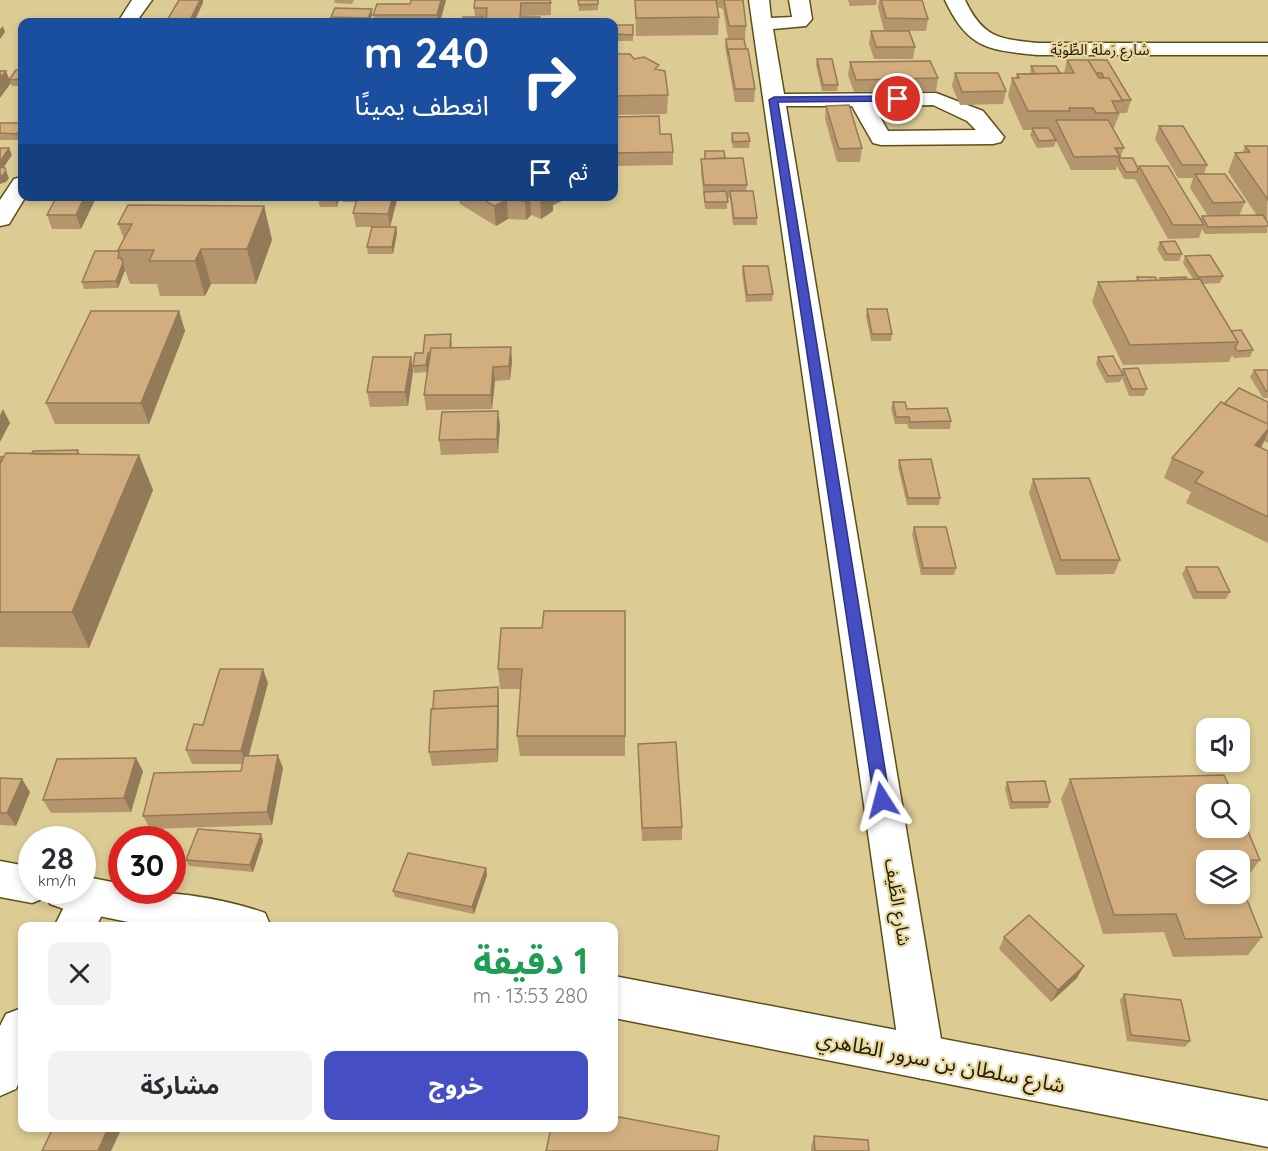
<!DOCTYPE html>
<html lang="ar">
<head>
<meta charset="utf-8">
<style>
	:root { --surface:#fff; --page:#f2f2f3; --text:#2b2b33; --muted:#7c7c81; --accent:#454ec3 }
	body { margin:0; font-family:Quicksand,"Noto Sans Arabic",sans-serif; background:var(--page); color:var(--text); direction:rtl; height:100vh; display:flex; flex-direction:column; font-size:22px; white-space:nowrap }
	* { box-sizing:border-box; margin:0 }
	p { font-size:20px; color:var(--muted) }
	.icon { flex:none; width:33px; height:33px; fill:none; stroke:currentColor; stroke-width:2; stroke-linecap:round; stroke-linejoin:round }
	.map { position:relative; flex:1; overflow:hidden; direction:ltr }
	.panel { position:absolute; left:18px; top:922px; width:600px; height:210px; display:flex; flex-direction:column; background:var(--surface); border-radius:12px; box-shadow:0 3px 9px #0003; direction:rtl }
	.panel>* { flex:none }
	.top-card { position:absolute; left:18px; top:18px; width:600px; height:183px; border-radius:12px; box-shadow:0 3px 9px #0003; direction:rtl; background:#1a4fa0; color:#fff; overflow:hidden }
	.controls { position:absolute; left:1196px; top:718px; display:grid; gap:12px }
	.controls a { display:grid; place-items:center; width:54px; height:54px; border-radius:12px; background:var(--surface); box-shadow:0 3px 9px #0003; font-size:30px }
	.speed { position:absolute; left:18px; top:826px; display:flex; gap:12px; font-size:30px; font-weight:700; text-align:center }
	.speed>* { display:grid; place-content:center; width:78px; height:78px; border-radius:50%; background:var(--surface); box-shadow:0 3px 9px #0003; line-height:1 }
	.speed small { font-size:15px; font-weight:400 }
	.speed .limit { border:9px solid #d22; background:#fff; color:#111 }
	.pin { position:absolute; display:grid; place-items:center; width:51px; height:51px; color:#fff; margin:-26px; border:3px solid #fff; border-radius:50%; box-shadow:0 2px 6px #0007 }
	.me { position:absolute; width:66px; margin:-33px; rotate:351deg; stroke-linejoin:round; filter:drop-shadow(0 0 4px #0008) }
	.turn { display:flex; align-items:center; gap:21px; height:126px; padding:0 30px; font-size:27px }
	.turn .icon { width:78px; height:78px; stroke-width:2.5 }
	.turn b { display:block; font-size:42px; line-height:51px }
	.then { display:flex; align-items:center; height:57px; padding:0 30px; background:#0003; gap:12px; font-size:22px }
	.round { display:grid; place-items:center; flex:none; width:63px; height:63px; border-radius:12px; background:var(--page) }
	.head { display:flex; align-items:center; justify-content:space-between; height:102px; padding:0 30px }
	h1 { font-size:36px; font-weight:700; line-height:45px; color:#1e9e55 }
	.button { display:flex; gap:12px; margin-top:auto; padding:12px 30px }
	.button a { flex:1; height:69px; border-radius:12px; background:var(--accent); color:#fff; font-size:24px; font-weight:700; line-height:69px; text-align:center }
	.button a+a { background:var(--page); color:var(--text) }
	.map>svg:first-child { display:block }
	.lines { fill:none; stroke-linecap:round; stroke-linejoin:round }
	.minor-casing { stroke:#5e4f17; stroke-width:3 }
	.tertiary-casing { stroke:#5e4f17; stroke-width:3 }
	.minor { fill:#fff; fill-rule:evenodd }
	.tertiary { fill:#fff; fill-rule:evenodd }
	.wall { fill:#b5966c }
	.shaded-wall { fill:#937a58 }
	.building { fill:#d2ae7e; stroke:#937a58; stroke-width:1.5 }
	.route { fill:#454ec3; stroke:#2d337f; stroke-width:1.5 }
	.labels { text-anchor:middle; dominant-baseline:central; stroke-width:4.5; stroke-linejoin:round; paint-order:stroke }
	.far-street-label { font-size:15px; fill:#231d06; stroke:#e9d9a0 }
	.street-label { font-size:18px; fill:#231d06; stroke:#e9d9a0 }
	.near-street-label { font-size:21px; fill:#231d06; stroke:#e9d9a0 }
</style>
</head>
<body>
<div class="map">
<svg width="1268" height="1151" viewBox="0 0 1268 1151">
	<rect width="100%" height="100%" fill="#dccc94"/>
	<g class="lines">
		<defs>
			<path id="minor" d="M132,0h20l-16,22h-18z
				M749,0h20l2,18 21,-1 -3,-17h20l3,19 -6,7 -33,3 11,65 152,-1 47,18 21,26 -3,5 -8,2 -112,1 -8,-2 -21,-37h-66l158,951 -6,16 -16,6 -16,-6 -6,-16zM933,105l34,16 9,9 -88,1 -14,-25z
				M945,0h20c18,38 34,39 73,43h230v12h-230c-50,-5 -70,-6 -93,-55z
				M22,177v19h4l-17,28 -9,2v-26l14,-21z
				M91,878l14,5 6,13 -15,31h-42l18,-36h10v-10z
				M22,1008v67l-6,14 -16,7v-70l6,-12z"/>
			<path id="tertiary" d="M0,861l32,6v24h50v-15l40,8v7c46,0 98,6 143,22l6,14h-118l-89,-18 -14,-5 -3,-7 -15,6 -32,-6z
				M614,976l654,125v46l-654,-129z"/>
		</defs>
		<!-- minor casing -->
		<use href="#minor" class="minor-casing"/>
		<!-- tertiary casing -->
		<use href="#tertiary" class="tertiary-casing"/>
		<!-- minor -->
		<use href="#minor" class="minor"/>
		<!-- tertiary -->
		<use href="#tertiary" class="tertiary"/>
	</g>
	<!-- wall -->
	<path class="wall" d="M334,0h20l-2,4 -17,-1z
		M411,0h35l-6,22h-65l-2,-7 37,-11z
		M551,0v15l-29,1v1l-39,3v2h-21l13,-5 -1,-9z
		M578,0h20v10l-19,1z
		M635,0h108l3,26 -1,12 -17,1 -5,-30 -6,-2 2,10 -1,18 -82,1z
		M848,0h29l-1,5 -26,1z
		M879,0h43l6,19 -2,12h-42l-6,-24z
		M372,9v6l-2,7h-38l-1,-5z
		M614,25h19v16h-19z
		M871,31l44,16 -2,12h-39l-5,-15z
		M726,39l20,10 9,40 -1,13h-19l-10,-56z
		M614,54l20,5 25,11 9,25 -1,19 -53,1z
		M817,59l21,26 -1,6h-15l-6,-26z
		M1067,60h40l24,40 -4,13h-7l-7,17 11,18 -4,10 18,11 1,-3 62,53 1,-3h6l-18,-28 3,-10h-15l-23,-39 4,-13 48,39 -3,9 41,28 -6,14h18l-29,-44 7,-19 8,-1 2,-6h23l-1,87 -62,1 -3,-5 -3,9 -31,1 -33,-60h-11l-7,-13 -1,4h-45l-15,-29 -2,6 -17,1 -7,-13 2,-5h-9l-15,-34 4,-18h4l1,-4h13l1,-8 29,7h4z
		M850,62l88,16 -2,13 -82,1 -6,-17z
		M22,70v16h-10l-3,-6z
		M955,73l51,18 -3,13 -43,1 -8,-19z
		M826,106l36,42 -2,14h-23l-12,-43z
		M0,123h22v14l-2,3h-20z
		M732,133l18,8 -1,7h-16l-2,-8z
		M660,134l13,18v13l-59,1v-22z
		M705,151l20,7 22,27 -1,6 11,27v7h-24l-3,-27h-3v11h-22l-4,-37v-13h3z
		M97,196l-16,33h-29l-5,-14z
		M340,196l-3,11h-17l-2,-7z
		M342,196h56l-8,31h6l1,6 -4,21h-25l-1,-7 5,-20h-16l-3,-14 4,-11h-14z
		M420,196h150v1l-17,8v6l-12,8 -10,-4 -5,5 -18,-1 -12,7 -36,-22 -1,-3h-39z
		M264,206l8,34 -16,44h-45l-6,12h-45l-3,-12h-27l-5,-14 -7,18 -34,1 -2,-7 36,-31v-1l6,-11 -6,-15z
		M1160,242l22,12 -3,7h-15l-7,-12z
		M1185,256l38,20 -3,7 -17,1 28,47 22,19 -3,7 -16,1 -2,-3 -3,7 -106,3 -31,-63 6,-20 38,-1 1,-4 20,3h2l1,-2 33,1 -10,-16z
		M743,266l30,28 -1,7 -26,1 -4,-29z
		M867,309l25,25 -1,7h-20l-5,-25z
		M179,311l6,20 -36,93h-94l-9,-21z
		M452,341v7l60,13 -2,19 -15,1 -3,28 -66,1 -2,-15 3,-23 -13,1 -1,-7 10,-13z
		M411,357l2,14 -5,35 -38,1 -3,-15z
		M1098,357l23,16 2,-4 24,20 -3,7h-15l-7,-18 -2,4 -14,1 -10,-19z
		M1254,370h14v28h-5l-13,-21z
		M893,402l14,7 44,12 -1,8h-41l-2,-5h-12l-4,-15z
		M1268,402v41l-4,-2 -4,7 8,3v92l-82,-40 5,-11 -27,-14 8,-20 52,-54z
		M500,425l-2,28 -57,2 -2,-15z
		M78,450l2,4 59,1 14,35 -64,158 -89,-1v-190z
		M899,460l41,38 -1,7h-32l-9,-38z
		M1033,479l87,81 -6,14 -58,1 -27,-82z
		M914,527l42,41 -2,7h-33l-9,-41z
		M1186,567l44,25 -4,7h-33l-11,-25z
		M625,611v145h-105l-3,-20 4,-47h-21l-2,-20 44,-41z
		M268,683l-19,73 34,12 -11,57 -122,4 -7,-13 98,-45 1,-7h-50l-6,-14 17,-25z
		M499,694l-1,68 -66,4 -3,-14z
		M638,744l44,83v13l-40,1z
		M143,771l-12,41 -80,1 -8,-13z
		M0,778l30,14 -14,34 -16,-1z
		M1070,779l190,81 -14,19h-7v-18h-33l56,76 -14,18 -75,2 -9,-25 -61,2 -42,-135z
		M1007,782l43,20 -2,6 -38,1 -5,-20z
		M261,834l2,7 -10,31 -64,-6 -3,-6z
		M486,868l1,7 -13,39 -79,-17 -2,-6z
		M1004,937l73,41 -26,24 -52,-53z
		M1124,994l66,47 -5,6 -58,-6 -7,-41z
		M814,1136l55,15h-58v-4z"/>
	<!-- shaded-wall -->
	<path class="shaded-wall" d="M200,0h3v3l-9,19h-5z
		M441,0h5l-6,22h-2l-1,-7z
		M372,9v6l-3,7 -1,-4z
		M3,26l2,6 -5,7v-10z
		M6,71l5,12 -11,15v-20z
		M20,130l2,7 -2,3 -3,-6z
		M9,148l3,7 -12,18v-11z
		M6,171l3,7 -3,4 -6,2v-8z
		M85,196h12l-16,33 -5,-14z
		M337,196h3l-3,11 -1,-6z
		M393,196h5l-8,31 -2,-13z
		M529,196h1l1,19 -5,5 -1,-19z
		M544,196h26v1l-17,8v6l-12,8 -1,-20z
		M507,200l1,19 -12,7 -2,-20z
		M264,206l8,34 -16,44 -9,-35z
		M396,227l1,6 -4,21 -1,-7z
		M201,249l10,35 -6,12 -10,-35z
		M123,263l2,7 -7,18 -2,-7z
		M179,311l6,20 -36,93 -8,-21z
		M511,347l1,14 -2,19 -1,-14z
		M428,353l1,7 -2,12 -1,-7z
		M411,357l2,14 -5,35 -3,-14z
		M493,367l2,14 -3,28 -1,-14z
		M3,409l7,14 -10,19v-27z
		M498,411l2,14 -2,28 -1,-14z
		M1268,429v3l-6,14 -17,20 10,-21z
		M139,455l14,35 -64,158 -17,-36z
		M263,669l5,14 -22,81 -5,-13z
		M498,687l1,33 -1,42 -1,-13z
		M278,755l5,13 -11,57 -5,-13z
		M136,758l7,13 -12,41 -7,-14z
		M22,779l8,13 -14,34 -9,-13z
		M261,834l2,7 -10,31 -3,-7z
		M486,868l1,7 -13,39 -2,-7z
		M1084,966l-7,12 -26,24 7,-12z
		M108,1128h9l3,4 -9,19h-13z"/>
	<!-- building -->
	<path class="building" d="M179,0h21l-11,22h-23z
		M411,0h30l-4,15h-64l4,-11h33z
		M475,0h75l1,3h-30l-1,14h20v5h-54l1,-14h-13z
		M578,0h20v4l-19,1z
		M635,0h81l3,17 -83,1z
		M724,0h19l3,26h-17z
		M881,0h41l6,19 -42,-1z
		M335,8l37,1 -4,9 -37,-1z
		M463,17h20l-1,5h-20z
		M614,25h19v10l-19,-1z
		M871,31h38l6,16h-39z
		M726,39h18l2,10h-18v6z
		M728,49h20l7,40h-20z
		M614,54h16l4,5 10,-2 15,8 -4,4 10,2 3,24 -54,1z
		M817,59h15l6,26h-15z
		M1067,60h21l11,18h10l14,23h-11l6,12h-22l-3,-5h-24l1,3h-42l-16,-33h7l-2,-4 57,-1z
		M1076,60h31l24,40h-9l-13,-22h-5l-2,-5h-6l-8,-13z
		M930,61l8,17 -82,2 -6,-18z
		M1031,66h25l4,7 -25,1z
		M16,70h6v9l-13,1z
		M0,71h6l-6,7z
		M955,73h43l8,18 -44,1z
		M849,105l13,43 -23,1 -13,-43z
		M659,116l1,18h11l2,18 -59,1v-36z
		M1056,120h52l16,28h-9l5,8 -46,1z
		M0,123h22v7h-2l-3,4 -17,-1z
		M1159,126h24l24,39h-25z
		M1032,128h17l7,12 -17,1z
		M732,133h16l2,8 -17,1z
		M1245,146h23v54l-33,-47 15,-1z
		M1,148h8l-9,14v-12z
		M705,151h19l1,7 -20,1z
		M743,158l4,27h-43l-3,-26z
		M1119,158h14l5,11 -1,3h-11l-7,-12z
		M1139,166h29l36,59h-31z
		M0,167l5,1 1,3 -3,4 -3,1z
		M1195,174h30l20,28 -32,1z
		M726,191l2,11h-23l-1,-10z
		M730,191h23l4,27h-23z
		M57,196h28l-9,19h-29z
		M320,196h17l-1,5 -18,-1z
		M358,196h35l-5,18 -35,-1z
		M478,196h51l-4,5 -18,-1 -13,6z
		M532,196h12l-4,3z
		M128,205l136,1 -17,43h-46l-6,12h-46l5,-11h-36l14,-26h-14z
		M1263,215l5,8v3l-60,1 -6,-11z
		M372,227h24l-4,20h-25z
		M1175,241l7,13h-15l-7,-12z
		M95,251h23l1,2 -1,5h3l2,5 -7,18 -34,1z
		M1210,255l13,21 -25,1 -13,-21z
		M743,266h25l5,28 -26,1z
		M1137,277h18l2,3 -18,1z
		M1186,277l1,2 -26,1 -1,-2z
		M1200,279l38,63 -108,3 -32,-63z
		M867,309h20l5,25h-20z
		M91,311h88l-38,92h-95z
		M1241,330l12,20 -16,1 -2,-3 3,-6 -7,-11z
		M451,334l-1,14h-19l-1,5h-2l-2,12 -13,1 2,-13h8l2,-18z
		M511,347l-2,19 -16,1 -2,28h-67l7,-47z
		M1113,356l10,19 -15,1 -10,-19z
		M373,357h38l-6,35h-38z
		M1138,368l9,21h-15l-9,-20z
		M1254,370h14v21h-2z
		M1239,388l29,14v22l-44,-20z
		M893,402h12l2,7 40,-1 4,13 -41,1 -1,-5h-13z
		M1221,402l47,22v5l-13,16 13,6v66l-73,-35 8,-10 -31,-14z
		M498,411l-1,28 -58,1 3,-28z
		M78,450l-1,4h-45l1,-3z
		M6,453l133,2 -67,157h-72v-148z
		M4,456l-4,8v-7z
		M931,459l9,39h-32l-9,-38z
		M1089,478l31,82h-59l-28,-81z
		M914,527h32l10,41h-33z
		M1186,567h32l12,25h-33z
		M544,611h81v125h-108l5,-67h-24l3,-41h41z
		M220,669h43l-22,82 -55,-1 8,-26 9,1z
		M498,687v26v-7l-65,3 1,-18z
		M498,706l-1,43 -68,3 2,-43z
		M676,742l6,85 -40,1 -4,-84z
		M278,755l-11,57 -124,4 11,-43 87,-2 3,-15z
		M136,758l-12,40 -81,2 14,-41z
		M1224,775l9,20h-27v33h33v-18l21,50 -54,1v33h33v-14l23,57 -77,2 -9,-25 -62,1 -44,-136z
		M0,778l22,1 -15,34h-7z
		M1045,781l5,21h-38l-5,-20z
		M198,829l63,5 -11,31 -64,-5z
		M408,853l78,15 -14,39 -79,-16z
		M1029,915l55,51 -26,24 -54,-53z
		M1124,994l57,6 9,41 -59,-6z
		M614,1116l105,20 -2,15h-171l5,-23h63z
		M53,1128h55l-10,23h-56z
		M814,1136l54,4 1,11h-54z"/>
	<!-- route -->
	<path class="route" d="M898,96l3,1v4l-123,1 112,698 -2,5 -6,2 -5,-2 -3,-5 -105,-700 5,-3z"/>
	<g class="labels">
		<!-- far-street labels -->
		<g class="far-street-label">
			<text x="1100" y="49">شارع رَملة الطِّوَيَّة</text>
		</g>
		<!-- street labels -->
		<g class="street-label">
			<text transform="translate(898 902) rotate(81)">شارع الطِّيف</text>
		</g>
		<!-- near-street labels -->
		<g class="near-street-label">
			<text transform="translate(941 1061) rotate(11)">شارع سلطان بن سرور الظاهري</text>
		</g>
	</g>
</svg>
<div class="controls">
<a><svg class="icon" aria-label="sound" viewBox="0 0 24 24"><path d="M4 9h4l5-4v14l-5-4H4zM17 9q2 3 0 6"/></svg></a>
<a><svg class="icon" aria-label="search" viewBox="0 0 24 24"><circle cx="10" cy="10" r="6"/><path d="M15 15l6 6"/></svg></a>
<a><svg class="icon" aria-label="layers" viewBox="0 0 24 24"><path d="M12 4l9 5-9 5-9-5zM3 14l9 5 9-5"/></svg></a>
</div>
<div class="speed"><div>28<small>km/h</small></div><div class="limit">30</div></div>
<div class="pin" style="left:898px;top:99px;background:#d93025"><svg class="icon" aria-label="arrive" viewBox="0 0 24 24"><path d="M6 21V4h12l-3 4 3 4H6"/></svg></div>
<svg class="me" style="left:882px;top:800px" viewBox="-20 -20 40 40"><path d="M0-17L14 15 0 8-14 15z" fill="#454ec3" stroke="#fff" stroke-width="4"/></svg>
<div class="top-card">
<div class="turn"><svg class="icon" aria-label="right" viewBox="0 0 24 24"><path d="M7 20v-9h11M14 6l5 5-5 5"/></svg><div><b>240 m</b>انعطف يمينًا</div></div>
<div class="then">ثم<svg class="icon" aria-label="arrive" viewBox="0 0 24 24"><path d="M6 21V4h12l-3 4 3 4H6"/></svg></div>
</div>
<section class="panel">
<div class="head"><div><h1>1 دقيقة</h1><p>280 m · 13:53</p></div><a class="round"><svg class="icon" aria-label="close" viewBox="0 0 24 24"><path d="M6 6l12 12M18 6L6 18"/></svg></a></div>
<div class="button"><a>خروج</a><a>مشاركة</a></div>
</section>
</div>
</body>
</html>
